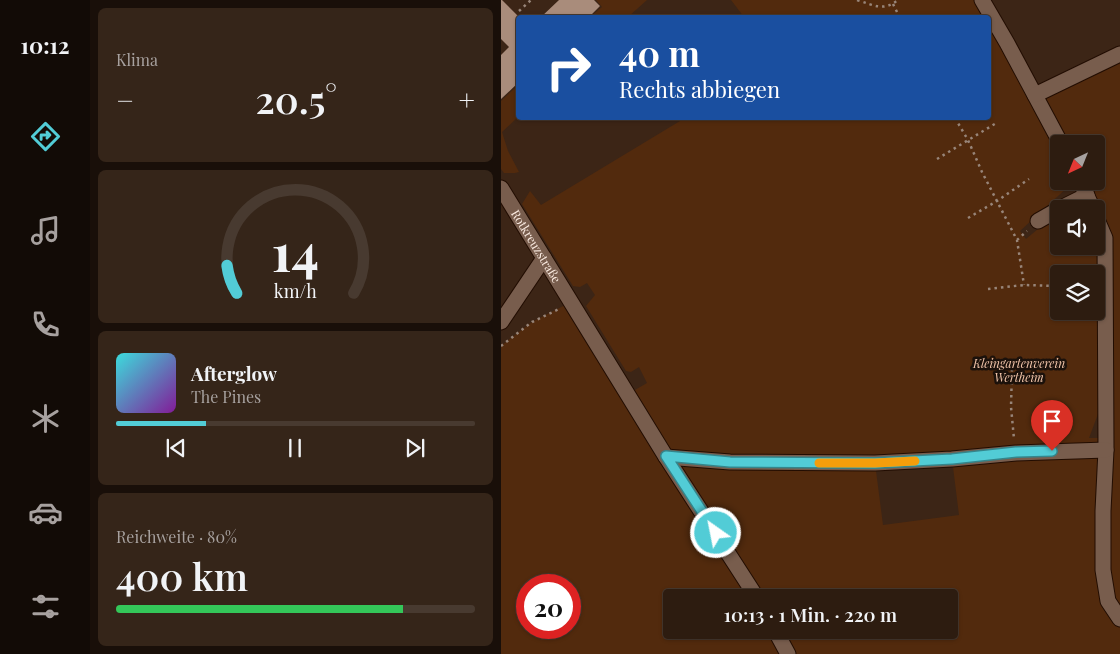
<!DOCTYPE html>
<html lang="de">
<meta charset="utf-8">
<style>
:root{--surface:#2d1c10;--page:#352519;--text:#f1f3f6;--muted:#a7a19f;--line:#483a30;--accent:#52ccd6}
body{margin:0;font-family:"Playfair Display",serif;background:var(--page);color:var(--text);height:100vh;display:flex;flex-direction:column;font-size:19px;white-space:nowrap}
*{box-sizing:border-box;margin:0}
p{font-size:16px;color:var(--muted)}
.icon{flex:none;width:28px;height:28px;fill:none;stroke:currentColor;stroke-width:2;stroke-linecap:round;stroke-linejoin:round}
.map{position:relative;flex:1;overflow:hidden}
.panel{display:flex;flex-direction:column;gap:8px;padding:8px;background:#190f09;width:411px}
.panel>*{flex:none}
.guide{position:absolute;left:15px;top:15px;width:475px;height:105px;border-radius:5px;box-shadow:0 1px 4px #0004,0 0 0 1px var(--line);background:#1a4fa0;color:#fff;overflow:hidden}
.needle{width:32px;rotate:223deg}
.tools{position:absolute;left:549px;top:135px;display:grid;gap:10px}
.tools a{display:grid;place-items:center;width:55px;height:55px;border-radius:5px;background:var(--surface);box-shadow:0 1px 4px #0004,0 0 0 1px var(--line);font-size:25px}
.speed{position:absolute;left:15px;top:574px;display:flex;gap:10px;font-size:25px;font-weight:700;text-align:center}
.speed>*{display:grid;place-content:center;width:65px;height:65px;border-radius:50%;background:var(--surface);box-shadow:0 1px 4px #0004,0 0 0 1px var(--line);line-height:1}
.speed .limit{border:8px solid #d22;background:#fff;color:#111}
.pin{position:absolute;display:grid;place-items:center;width:42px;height:42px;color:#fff;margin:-51px -21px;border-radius:50% 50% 50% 0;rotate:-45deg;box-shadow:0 0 5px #0007}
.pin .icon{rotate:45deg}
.me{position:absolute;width:55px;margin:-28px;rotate:327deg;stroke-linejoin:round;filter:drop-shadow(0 0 4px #0008)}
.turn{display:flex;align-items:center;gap:18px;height:105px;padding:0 20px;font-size:22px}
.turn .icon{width:65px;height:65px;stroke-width:2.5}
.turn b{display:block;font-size:35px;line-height:42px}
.big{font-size:38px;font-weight:600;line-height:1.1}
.panel .card{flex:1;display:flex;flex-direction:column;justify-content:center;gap:8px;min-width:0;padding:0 18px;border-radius:8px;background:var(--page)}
.panel .dial{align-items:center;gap:0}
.dial svg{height:130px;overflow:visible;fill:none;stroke:var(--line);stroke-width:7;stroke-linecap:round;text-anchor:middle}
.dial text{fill:var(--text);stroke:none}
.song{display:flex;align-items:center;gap:15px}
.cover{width:60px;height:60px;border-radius:8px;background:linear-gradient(135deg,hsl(180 70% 55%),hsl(290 70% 35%))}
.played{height:5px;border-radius:2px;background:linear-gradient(90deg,var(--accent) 25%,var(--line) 25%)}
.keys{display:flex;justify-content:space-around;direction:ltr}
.heat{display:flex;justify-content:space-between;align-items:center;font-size:28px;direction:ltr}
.charge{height:8px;border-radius:4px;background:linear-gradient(90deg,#34c759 80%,var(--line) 0)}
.trip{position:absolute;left:162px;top:589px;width:295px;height:50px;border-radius:5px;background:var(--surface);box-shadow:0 1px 4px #0004,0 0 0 1px var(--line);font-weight:600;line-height:50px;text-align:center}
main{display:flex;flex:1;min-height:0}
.menu{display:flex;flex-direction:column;width:90px;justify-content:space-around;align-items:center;background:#120b06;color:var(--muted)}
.menu .icon{width:35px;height:35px}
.menu .selected{color:var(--accent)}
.menu b{font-size:22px;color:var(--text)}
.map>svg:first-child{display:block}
.green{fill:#522a0d;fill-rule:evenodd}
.building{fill:#a98c7b}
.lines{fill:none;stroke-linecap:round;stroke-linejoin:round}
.minor-casing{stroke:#220d02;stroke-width:17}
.path{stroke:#988579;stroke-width:2.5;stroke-dasharray:2.5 4;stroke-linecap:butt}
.minor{stroke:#785d4d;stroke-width:15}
.route-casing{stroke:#35858b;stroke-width:12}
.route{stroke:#52ccd6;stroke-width:9}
.slow{stroke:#f59e0b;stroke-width:9}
.labels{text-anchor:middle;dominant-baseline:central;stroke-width:5;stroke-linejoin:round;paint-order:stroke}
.street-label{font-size:12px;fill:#fbece2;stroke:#1b110b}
.park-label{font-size:12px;font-style:italic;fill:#f0c3a8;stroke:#1b110b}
</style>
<main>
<nav class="menu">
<b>10:12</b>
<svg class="icon selected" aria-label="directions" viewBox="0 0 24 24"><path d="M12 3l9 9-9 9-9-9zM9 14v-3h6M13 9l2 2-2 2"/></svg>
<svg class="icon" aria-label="music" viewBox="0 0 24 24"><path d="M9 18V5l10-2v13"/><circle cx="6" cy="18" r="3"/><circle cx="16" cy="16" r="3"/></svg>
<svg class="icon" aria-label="phone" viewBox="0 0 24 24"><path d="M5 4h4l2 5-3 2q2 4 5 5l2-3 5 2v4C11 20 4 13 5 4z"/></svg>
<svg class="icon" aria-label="climate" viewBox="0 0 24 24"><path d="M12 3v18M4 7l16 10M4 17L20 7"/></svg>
<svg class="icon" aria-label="car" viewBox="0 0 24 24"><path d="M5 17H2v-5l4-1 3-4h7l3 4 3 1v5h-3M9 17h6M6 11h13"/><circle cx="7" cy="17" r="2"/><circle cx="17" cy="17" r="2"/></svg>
<svg class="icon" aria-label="filters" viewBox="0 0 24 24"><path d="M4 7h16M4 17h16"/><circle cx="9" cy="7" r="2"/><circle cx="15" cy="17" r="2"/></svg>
</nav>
<section class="panel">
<div class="card"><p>Klima</p>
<div class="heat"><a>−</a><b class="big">20.5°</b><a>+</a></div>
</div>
<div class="card dial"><svg viewBox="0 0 100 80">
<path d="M14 69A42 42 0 1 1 86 69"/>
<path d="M14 69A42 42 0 0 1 8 52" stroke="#52ccd6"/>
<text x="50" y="56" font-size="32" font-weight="700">14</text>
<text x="50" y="72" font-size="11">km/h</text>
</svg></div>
<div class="card">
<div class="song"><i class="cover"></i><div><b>Afterglow</b><p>The Pines</p></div></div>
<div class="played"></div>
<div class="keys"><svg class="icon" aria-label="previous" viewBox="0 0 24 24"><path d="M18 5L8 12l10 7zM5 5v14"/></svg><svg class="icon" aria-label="pause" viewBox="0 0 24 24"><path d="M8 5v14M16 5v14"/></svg><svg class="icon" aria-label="next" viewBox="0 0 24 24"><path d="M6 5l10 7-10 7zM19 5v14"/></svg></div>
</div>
<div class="card"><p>Reichweite · 80%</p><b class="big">400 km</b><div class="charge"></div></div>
</section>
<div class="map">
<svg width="619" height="654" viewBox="0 0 619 654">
<rect width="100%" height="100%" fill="#3c2516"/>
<!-- green -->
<path class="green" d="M95 0H146L127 17H89L101 7Z
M230 0H474L484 17H243Z
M488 24 557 153 558 181H569V185L519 231 525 239 549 219 557 216 558 246H595V234L600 246 597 414 588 438H605L604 238 579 181H595V144H560L537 99 619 54V654H0V346L31 322 70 302 127 394 146 383 138 367 130 372 125 371 85 306 94 295 86 283 79 287 72 286 21 204 29 191 40 205 184 118H488ZM558 274H595V311H558ZM451 459 458 515 382 525 374 463ZM26 585H69V628H26ZM171 598H449V630H171Z
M17 85V117L1 132 7 151 18 172 14 173H3L0 169V101Z"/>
<!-- building -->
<path class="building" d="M0 0H1L18 17V82L0 99V55L8 47 0 39Z
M58 0H93L99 6 87 18H39Z"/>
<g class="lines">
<!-- minor casing -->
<g class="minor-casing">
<g id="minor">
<path d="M481 0 506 43 560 144"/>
<path d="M534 95 619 54"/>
<path d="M579 181 592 209"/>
<path id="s1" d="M0 188 165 457 256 598"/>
<path d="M558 209 586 195"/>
<path d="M595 217 604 238 605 450 602 511V570L607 601 619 619"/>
<path d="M537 221 558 209"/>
<path d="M0 322 43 258"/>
<path d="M165 457 229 462 374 463 451 459 515 453 605 450"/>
<path d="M274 630 287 654"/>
</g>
</g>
<!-- path -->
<path class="path" d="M356 0C373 5 382 12 397 0
M392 4 399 18
M18 11 30 0
M454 118 467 140 481 172 516 240 523 285
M436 159 497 122
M467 218 496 201 528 179
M516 240 526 231
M487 289 523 285 558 286
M0 346 31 322 58 309
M511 369 510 407 513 439"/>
<!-- minor -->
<use href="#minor" class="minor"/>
</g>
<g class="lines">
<!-- route casing -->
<g class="route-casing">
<path id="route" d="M215 533 165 456 229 462 374 463 451 459 515 452 551 451"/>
</g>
<!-- route -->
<use href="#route" class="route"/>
<!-- slow -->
<path class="slow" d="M318 463H374L414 461"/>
</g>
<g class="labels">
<!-- street labels -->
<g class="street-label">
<text stroke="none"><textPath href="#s1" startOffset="68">Rotkreuzstraße</textPath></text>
</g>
<!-- park labels -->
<g class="park-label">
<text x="518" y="363">Kleingartenverein<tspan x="518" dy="14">Wertheim</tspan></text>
</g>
</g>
</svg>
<div class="tools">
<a><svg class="needle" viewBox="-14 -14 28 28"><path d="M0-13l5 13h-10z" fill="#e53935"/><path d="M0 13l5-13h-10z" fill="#a7a19f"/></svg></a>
<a><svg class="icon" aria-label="sound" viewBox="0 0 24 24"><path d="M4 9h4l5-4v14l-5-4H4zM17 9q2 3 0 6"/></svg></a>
<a><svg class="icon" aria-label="layers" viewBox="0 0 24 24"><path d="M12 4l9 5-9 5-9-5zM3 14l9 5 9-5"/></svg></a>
</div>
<div class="speed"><div class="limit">20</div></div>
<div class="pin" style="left:551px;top:451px;background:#d93025"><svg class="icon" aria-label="arrive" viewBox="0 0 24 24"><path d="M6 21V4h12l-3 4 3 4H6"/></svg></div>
<svg class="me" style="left:215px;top:533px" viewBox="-20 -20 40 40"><circle r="17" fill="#52ccd6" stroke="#fff" stroke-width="3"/><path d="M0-11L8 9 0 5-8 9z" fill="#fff"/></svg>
<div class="trip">10:13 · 1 Min. · 220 m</div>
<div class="guide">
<div class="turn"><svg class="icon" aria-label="right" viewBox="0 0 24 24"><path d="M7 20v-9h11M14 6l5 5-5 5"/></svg><div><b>40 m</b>Rechts abbiegen</div></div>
</div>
</div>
</main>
